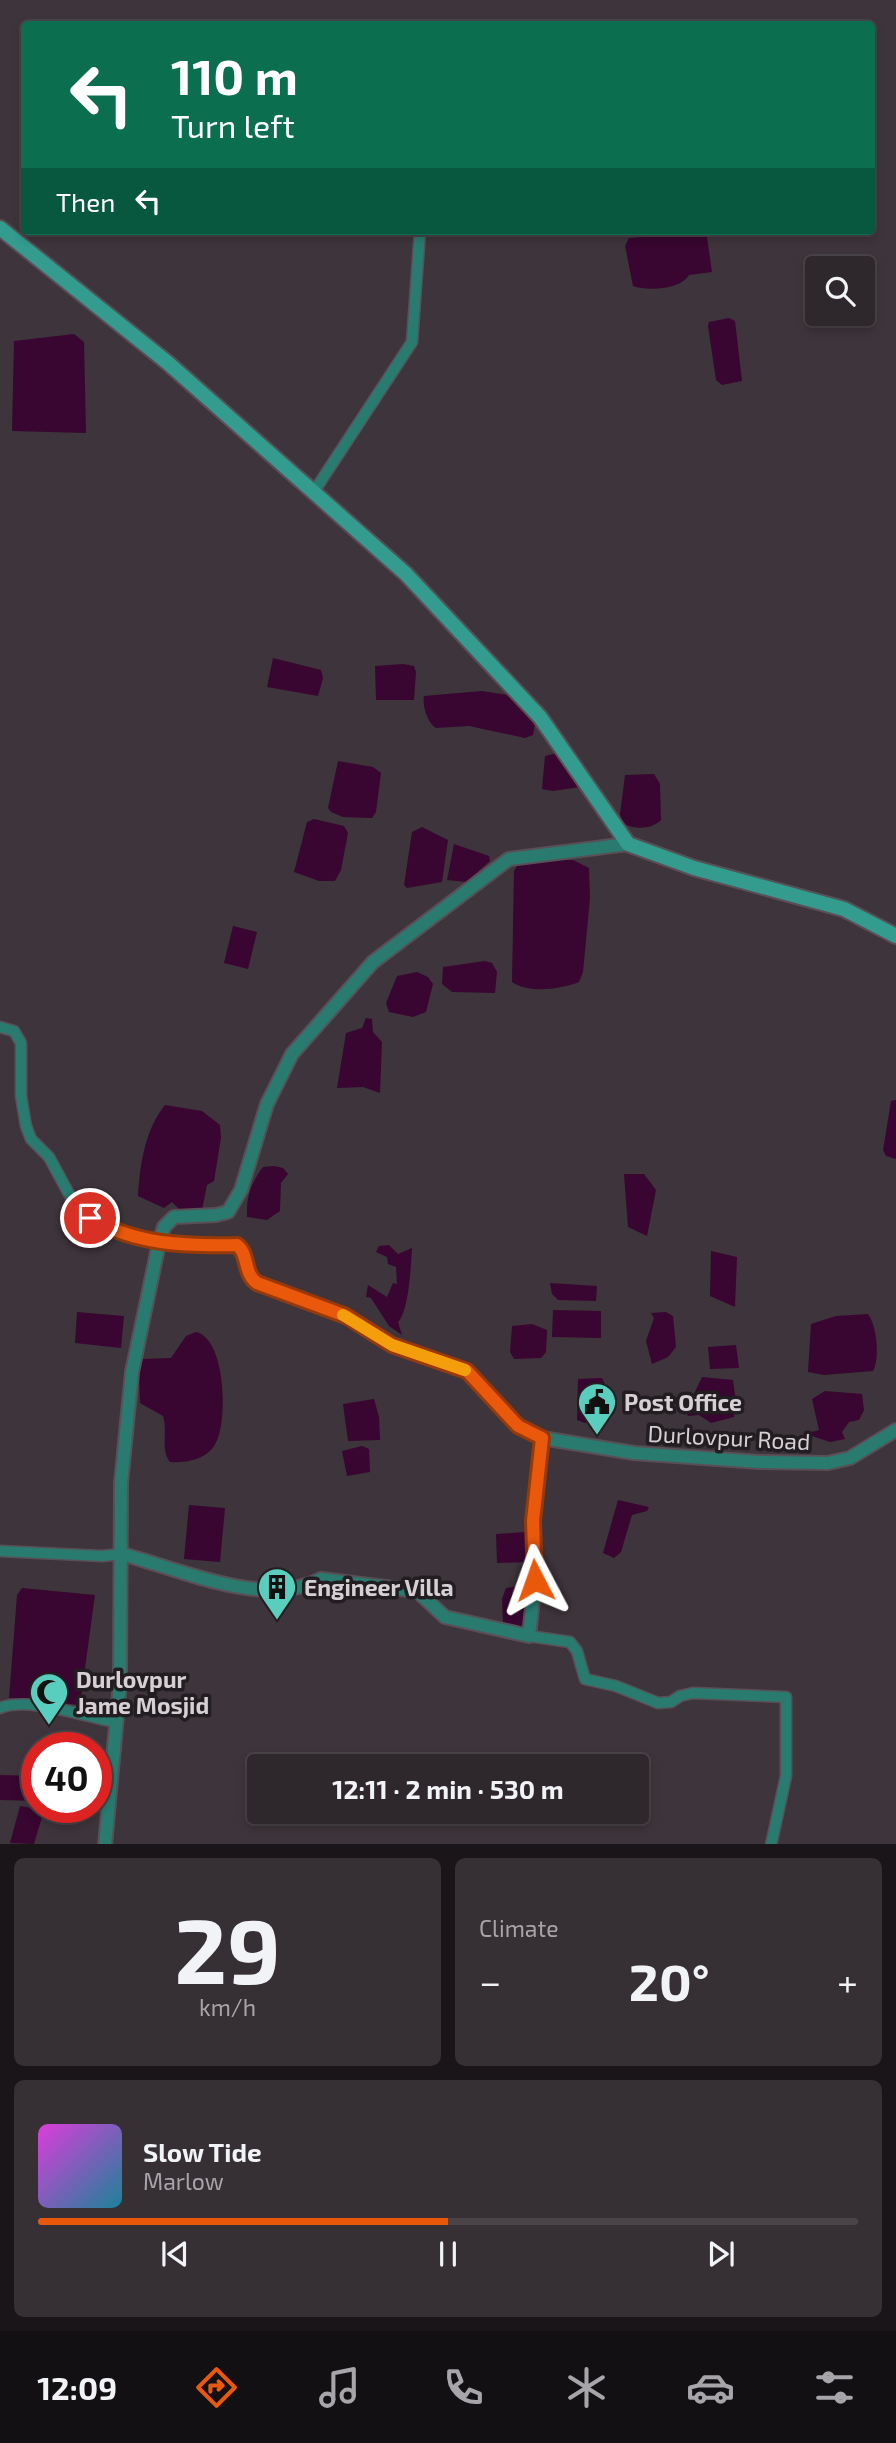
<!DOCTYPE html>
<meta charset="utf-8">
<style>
:root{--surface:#2e272c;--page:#362f34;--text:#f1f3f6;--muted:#a7a5a9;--line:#494448;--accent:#ea580c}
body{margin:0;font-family:"Exo 2",sans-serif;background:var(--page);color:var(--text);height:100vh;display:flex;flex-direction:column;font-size:26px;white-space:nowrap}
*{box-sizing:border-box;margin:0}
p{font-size:23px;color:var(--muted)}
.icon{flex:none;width:38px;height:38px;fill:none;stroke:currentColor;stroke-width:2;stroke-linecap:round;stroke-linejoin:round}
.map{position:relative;height:1844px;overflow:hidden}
.sheet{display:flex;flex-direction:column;gap:14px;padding:14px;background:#191518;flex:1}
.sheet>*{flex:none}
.banner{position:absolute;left:21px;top:21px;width:854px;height:214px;border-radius:7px;box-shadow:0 4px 10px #0003,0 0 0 2px var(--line);background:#0b6e4f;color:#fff;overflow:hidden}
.tools{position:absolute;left:805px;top:256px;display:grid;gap:14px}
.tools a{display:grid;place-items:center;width:70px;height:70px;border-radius:7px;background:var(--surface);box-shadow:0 4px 10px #0003,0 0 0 2px var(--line);font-size:35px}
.speed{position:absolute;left:21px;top:1732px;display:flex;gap:14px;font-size:35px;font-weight:700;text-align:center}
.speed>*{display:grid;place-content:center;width:91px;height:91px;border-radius:50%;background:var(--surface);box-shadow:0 4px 10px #0003,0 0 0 2px var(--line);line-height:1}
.speed .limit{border:10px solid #d22;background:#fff;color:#111}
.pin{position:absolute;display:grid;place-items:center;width:60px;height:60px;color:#fff;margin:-30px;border:4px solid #fff;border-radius:50%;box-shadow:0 2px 7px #0007}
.me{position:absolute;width:77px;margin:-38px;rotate:356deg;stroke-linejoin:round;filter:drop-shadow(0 0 5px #0008)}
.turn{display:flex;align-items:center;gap:24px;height:147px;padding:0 35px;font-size:32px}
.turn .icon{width:91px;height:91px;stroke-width:2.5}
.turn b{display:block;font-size:49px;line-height:60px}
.then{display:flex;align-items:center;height:66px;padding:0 35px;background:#0003;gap:14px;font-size:26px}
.big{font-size:52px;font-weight:700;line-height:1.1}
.sheet .widget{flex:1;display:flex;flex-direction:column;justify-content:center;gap:10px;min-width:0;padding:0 24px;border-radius:10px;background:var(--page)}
.sheet .dial{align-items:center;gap:0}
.dial b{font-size:91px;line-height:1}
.song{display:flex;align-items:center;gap:21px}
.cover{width:84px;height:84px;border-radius:10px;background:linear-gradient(135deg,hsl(300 70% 55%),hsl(190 70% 35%))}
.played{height:7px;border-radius:4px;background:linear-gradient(90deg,var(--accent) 50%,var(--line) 50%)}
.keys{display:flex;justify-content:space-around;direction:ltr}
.heat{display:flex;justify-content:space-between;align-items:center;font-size:38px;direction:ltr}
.sheet .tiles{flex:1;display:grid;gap:14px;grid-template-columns:1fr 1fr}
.widget:last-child{grid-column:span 2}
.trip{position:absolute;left:247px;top:1754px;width:402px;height:70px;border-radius:7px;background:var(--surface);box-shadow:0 4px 10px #0003,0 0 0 2px var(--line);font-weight:700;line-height:70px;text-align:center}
.tabs{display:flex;height:112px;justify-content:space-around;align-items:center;background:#121012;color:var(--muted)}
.tabs .icon{width:49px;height:49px}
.tabs .current{color:var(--accent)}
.tabs b{font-size:32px;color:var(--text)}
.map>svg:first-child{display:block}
.water{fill:#380630}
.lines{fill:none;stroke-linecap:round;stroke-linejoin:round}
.minor-casing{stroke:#595057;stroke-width:13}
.tertiary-casing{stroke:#595057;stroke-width:16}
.secondary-casing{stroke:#595057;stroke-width:18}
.minor{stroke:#297b70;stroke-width:10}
.tertiary{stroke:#297b70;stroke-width:12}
.secondary{stroke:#339c8e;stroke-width:14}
.route-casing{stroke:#983908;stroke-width:18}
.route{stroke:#ea580c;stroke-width:12}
.slow{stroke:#f59e0b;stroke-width:12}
.labels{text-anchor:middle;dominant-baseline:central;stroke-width:7;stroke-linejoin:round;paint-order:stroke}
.poi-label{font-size:23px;font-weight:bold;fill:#d6d0d5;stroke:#221d20;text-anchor:start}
.street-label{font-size:23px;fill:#d6d0d5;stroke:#221d20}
</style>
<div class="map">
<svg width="896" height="1845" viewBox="0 0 896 1845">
<rect width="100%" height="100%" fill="#3e343b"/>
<!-- water -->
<path class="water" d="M689 233 707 237 712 272 689 275C680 290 648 291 633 286L625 246 629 238Z
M729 318 735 321 742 381 722 385 716 380 708 326 709 322Z
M74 334 84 342 86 433 12 431 14 341Z
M273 658 321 670 323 678 318 696 267 687Z
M403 664 414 666 416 672 414 700H376L375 666Z
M482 691 508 695 535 724 533 735 525 738 469 726 436 728C428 724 422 706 424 696Z
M557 753 582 785 580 787 553 791 542 789 545 756Z
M338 761 373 767 381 773 376 812 372 818 343 817 331 812 328 808Z
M654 774 660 784 661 820C651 830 635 829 623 824L620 814 625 775Z
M314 819 344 826 348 833 341 870 335 881H319L294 872 307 822Z
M422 827 448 840 442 882 407 888 404 885 412 832Z
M454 844 489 856 490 861 466 882 447 880Z
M536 860H573L589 868 590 898 583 972 579 982C562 989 528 994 512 982L514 871 518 864Z
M233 926 257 932 248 969 224 963Z
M485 961 492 963 497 972 495 993 452 992 442 984 443 967Z
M417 972 428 977 433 984 426 1012 413 1017 389 1012 386 1003 397 976Z
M366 1018 372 1019 373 1032 382 1042 380 1093 363 1087 337 1088 346 1033 362 1028Z
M896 1100V1159L886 1156 883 1150 891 1101Z
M165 1105 202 1111 220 1125 221 1138 214 1181 207 1185 202 1210 179 1209 172 1202 164 1208 138 1196C140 1164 145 1130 165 1105Z
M274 1166 283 1168 288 1174 281 1183 280 1211 267 1220 247 1217C246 1197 251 1183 263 1167Z
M624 1174H644L656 1190 647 1236 628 1227Z
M389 1245 398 1254 412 1248C411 1265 409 1311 398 1322L402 1335 389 1326 371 1298 366 1297 368 1285 387 1297 393 1283 397 1284 396 1267 388 1264 387 1257 376 1252 379 1246Z
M711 1251 737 1257 735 1307 710 1296Z
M550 1283 597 1286 596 1301 558 1300 552 1294Z
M553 1310 601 1311V1338L552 1337Z
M77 1312 124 1316 121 1348 75 1343Z
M666 1312 673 1316 676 1347 668 1357 652 1364 646 1341 654 1318 651 1313Z
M868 1314C877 1326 880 1358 873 1371L824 1375 808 1372 811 1324 836 1316Z
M532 1324 547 1330 546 1352 541 1358 514 1359 510 1352 512 1326Z
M196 1332C226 1338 229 1425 214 1446 205 1460 185 1463 170 1462 160 1450 168 1431 163 1416L140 1403 139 1370 143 1359 171 1358 186 1336Z
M736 1345 739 1368 710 1369 708 1347Z
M702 1377 733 1380 736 1402 734 1417 711 1423 699 1415 688 1416 687 1411H704V1402L693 1396Z
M602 1378 606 1386 600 1419 585 1423 577 1420 578 1379Z
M825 1391 862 1394 864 1410 859 1420 849 1422 842 1432 845 1439 830 1442 812 1436 811 1432 819 1430 812 1399Z
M374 1399 379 1417 380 1440 348 1441 343 1404Z
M362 1446 369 1449 370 1472 347 1476 342 1451Z
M618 1500 649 1507 647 1511 632 1515 621 1552 614 1558 603 1553Z
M189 1505 225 1508 220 1562 184 1559Z
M526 1532 529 1562 497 1563 496 1534Z
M512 1587H529L525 1628 503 1625 502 1599 506 1588Z
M22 1588 95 1595 80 1705 9 1698 17 1595Z
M0 1775 37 1776V1801L0 1800Z
M20 1806 44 1810 34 1844 10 1843Z"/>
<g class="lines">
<!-- minor casing -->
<g class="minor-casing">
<path id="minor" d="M315 490 412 342 420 231
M0 1027 14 1031 21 1043V1096L26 1126 31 1139 49 1157 75 1205 110 1230 140 1240 174 1244 237 1245 243 1251 252 1280 346 1316 392 1345 467 1371 518 1426 542 1438
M0 1551 102 1556 122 1554
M529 1636 570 1642 577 1651 585 1679 616 1686 658 1703 671 1702 680 1696 693 1693 786 1697V1776L771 1845
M0 1708C28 1696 86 1717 116 1722"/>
</g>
<!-- tertiary casing -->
<g class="tertiary-casing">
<path id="tertiary" d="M122 1554C179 1569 265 1609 321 1579L417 1591 445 1617 529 1636 535 1580 533 1521 542 1438 634 1453 760 1462 828 1463 850 1458 896 1430
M105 1845 120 1683 121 1483 132 1372 159 1243 164 1227 174 1217 216 1215 228 1212 241 1190 267 1104 292 1054 373 962 509 859 628 844"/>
</g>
<!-- secondary casing -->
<g class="secondary-casing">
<path id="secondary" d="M0 228 168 363 406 574 540 717 628 844 694 868 844 909 896 936"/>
</g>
<!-- minor -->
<use href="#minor" class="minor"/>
<!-- tertiary -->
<use href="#tertiary" class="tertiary"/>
<!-- secondary -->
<use href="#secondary" class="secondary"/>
</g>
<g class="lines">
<!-- route casing -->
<g class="route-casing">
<path id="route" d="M90 1218C137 1245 184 1246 237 1245 249 1254 243 1273 257 1283L346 1316 392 1345 467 1371 518 1426 542 1438 533 1521 535 1580"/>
</g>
<!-- route -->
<use href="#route" class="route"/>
<!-- slow -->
<path class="slow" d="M343 1315 392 1345 465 1370"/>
</g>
<!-- icons -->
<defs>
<g id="civic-pin" transform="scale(2.0125)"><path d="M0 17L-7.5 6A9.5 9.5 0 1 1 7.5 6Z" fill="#5acebe" stroke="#221d20"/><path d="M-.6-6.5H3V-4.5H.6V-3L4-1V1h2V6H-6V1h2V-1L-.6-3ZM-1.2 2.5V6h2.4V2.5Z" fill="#111"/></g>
<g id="building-pin" transform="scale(2.0125)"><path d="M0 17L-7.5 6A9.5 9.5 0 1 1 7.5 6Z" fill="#5acebe" stroke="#221d20"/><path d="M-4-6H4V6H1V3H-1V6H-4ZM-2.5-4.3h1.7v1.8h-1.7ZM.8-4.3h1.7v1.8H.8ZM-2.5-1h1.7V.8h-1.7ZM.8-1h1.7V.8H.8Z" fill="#111"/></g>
<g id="mosque-pin" transform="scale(2.0125)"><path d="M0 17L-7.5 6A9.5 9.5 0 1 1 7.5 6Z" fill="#5acebe" stroke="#221d20"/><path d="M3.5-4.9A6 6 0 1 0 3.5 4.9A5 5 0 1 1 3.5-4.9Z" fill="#111"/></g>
</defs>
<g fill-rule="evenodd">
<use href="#civic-pin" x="597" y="1402"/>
<use href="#building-pin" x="277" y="1587"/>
<use href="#mosque-pin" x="49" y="1692"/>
</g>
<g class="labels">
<!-- poi labels -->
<g class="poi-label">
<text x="624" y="1402">Post Office</text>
<text x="304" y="1587">Engineer Villa</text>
<text x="76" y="1679">Durlovpur<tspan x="76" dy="26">Jame Mosjid</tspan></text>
</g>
<!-- street labels -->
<g class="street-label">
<text transform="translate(729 1437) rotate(3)">Durlovpur Road</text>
</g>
</g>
</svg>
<div class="tools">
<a><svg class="icon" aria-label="search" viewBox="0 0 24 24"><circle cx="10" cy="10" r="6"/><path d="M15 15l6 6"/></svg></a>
</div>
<div class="speed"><div class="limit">40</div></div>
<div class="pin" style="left:90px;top:1218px;background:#d93025"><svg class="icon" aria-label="arrive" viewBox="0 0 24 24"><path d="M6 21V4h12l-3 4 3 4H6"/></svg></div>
<svg class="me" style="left:535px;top:1580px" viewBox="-20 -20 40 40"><path d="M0-17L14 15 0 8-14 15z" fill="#ea580c" stroke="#fff" stroke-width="4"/></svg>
<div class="trip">12:11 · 2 min · 530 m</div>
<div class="banner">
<div class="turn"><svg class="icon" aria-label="left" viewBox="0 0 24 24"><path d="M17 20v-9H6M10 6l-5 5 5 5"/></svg><div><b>110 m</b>Turn left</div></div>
<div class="then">Then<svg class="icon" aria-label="left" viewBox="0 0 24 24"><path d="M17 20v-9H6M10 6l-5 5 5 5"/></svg></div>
</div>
</div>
<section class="sheet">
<div class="tiles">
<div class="widget dial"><b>29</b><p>km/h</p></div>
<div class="widget"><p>Climate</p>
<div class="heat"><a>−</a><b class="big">20°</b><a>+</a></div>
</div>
<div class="widget">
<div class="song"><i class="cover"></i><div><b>Slow Tide</b><p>Marlow</p></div></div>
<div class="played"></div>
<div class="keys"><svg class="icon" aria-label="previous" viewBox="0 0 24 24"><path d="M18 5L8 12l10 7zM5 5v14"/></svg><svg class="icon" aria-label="pause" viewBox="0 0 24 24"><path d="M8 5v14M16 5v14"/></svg><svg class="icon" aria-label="next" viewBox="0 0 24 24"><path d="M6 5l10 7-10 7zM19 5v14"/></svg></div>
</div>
</div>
</section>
<nav class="tabs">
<b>12:09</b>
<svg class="icon current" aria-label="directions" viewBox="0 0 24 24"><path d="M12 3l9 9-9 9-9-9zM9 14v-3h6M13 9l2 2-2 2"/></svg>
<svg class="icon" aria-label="music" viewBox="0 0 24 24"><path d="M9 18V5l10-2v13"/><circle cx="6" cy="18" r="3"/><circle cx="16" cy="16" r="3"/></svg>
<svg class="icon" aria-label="phone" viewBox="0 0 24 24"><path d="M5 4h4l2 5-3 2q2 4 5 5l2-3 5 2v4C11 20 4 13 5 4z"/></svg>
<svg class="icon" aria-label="climate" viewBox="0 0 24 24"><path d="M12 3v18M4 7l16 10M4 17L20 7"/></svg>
<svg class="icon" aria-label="car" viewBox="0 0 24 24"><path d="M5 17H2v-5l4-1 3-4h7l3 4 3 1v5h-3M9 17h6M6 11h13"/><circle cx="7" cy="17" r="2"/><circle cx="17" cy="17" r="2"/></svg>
<svg class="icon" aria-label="filters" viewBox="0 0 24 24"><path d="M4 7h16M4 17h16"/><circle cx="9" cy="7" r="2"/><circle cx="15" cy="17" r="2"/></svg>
</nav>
